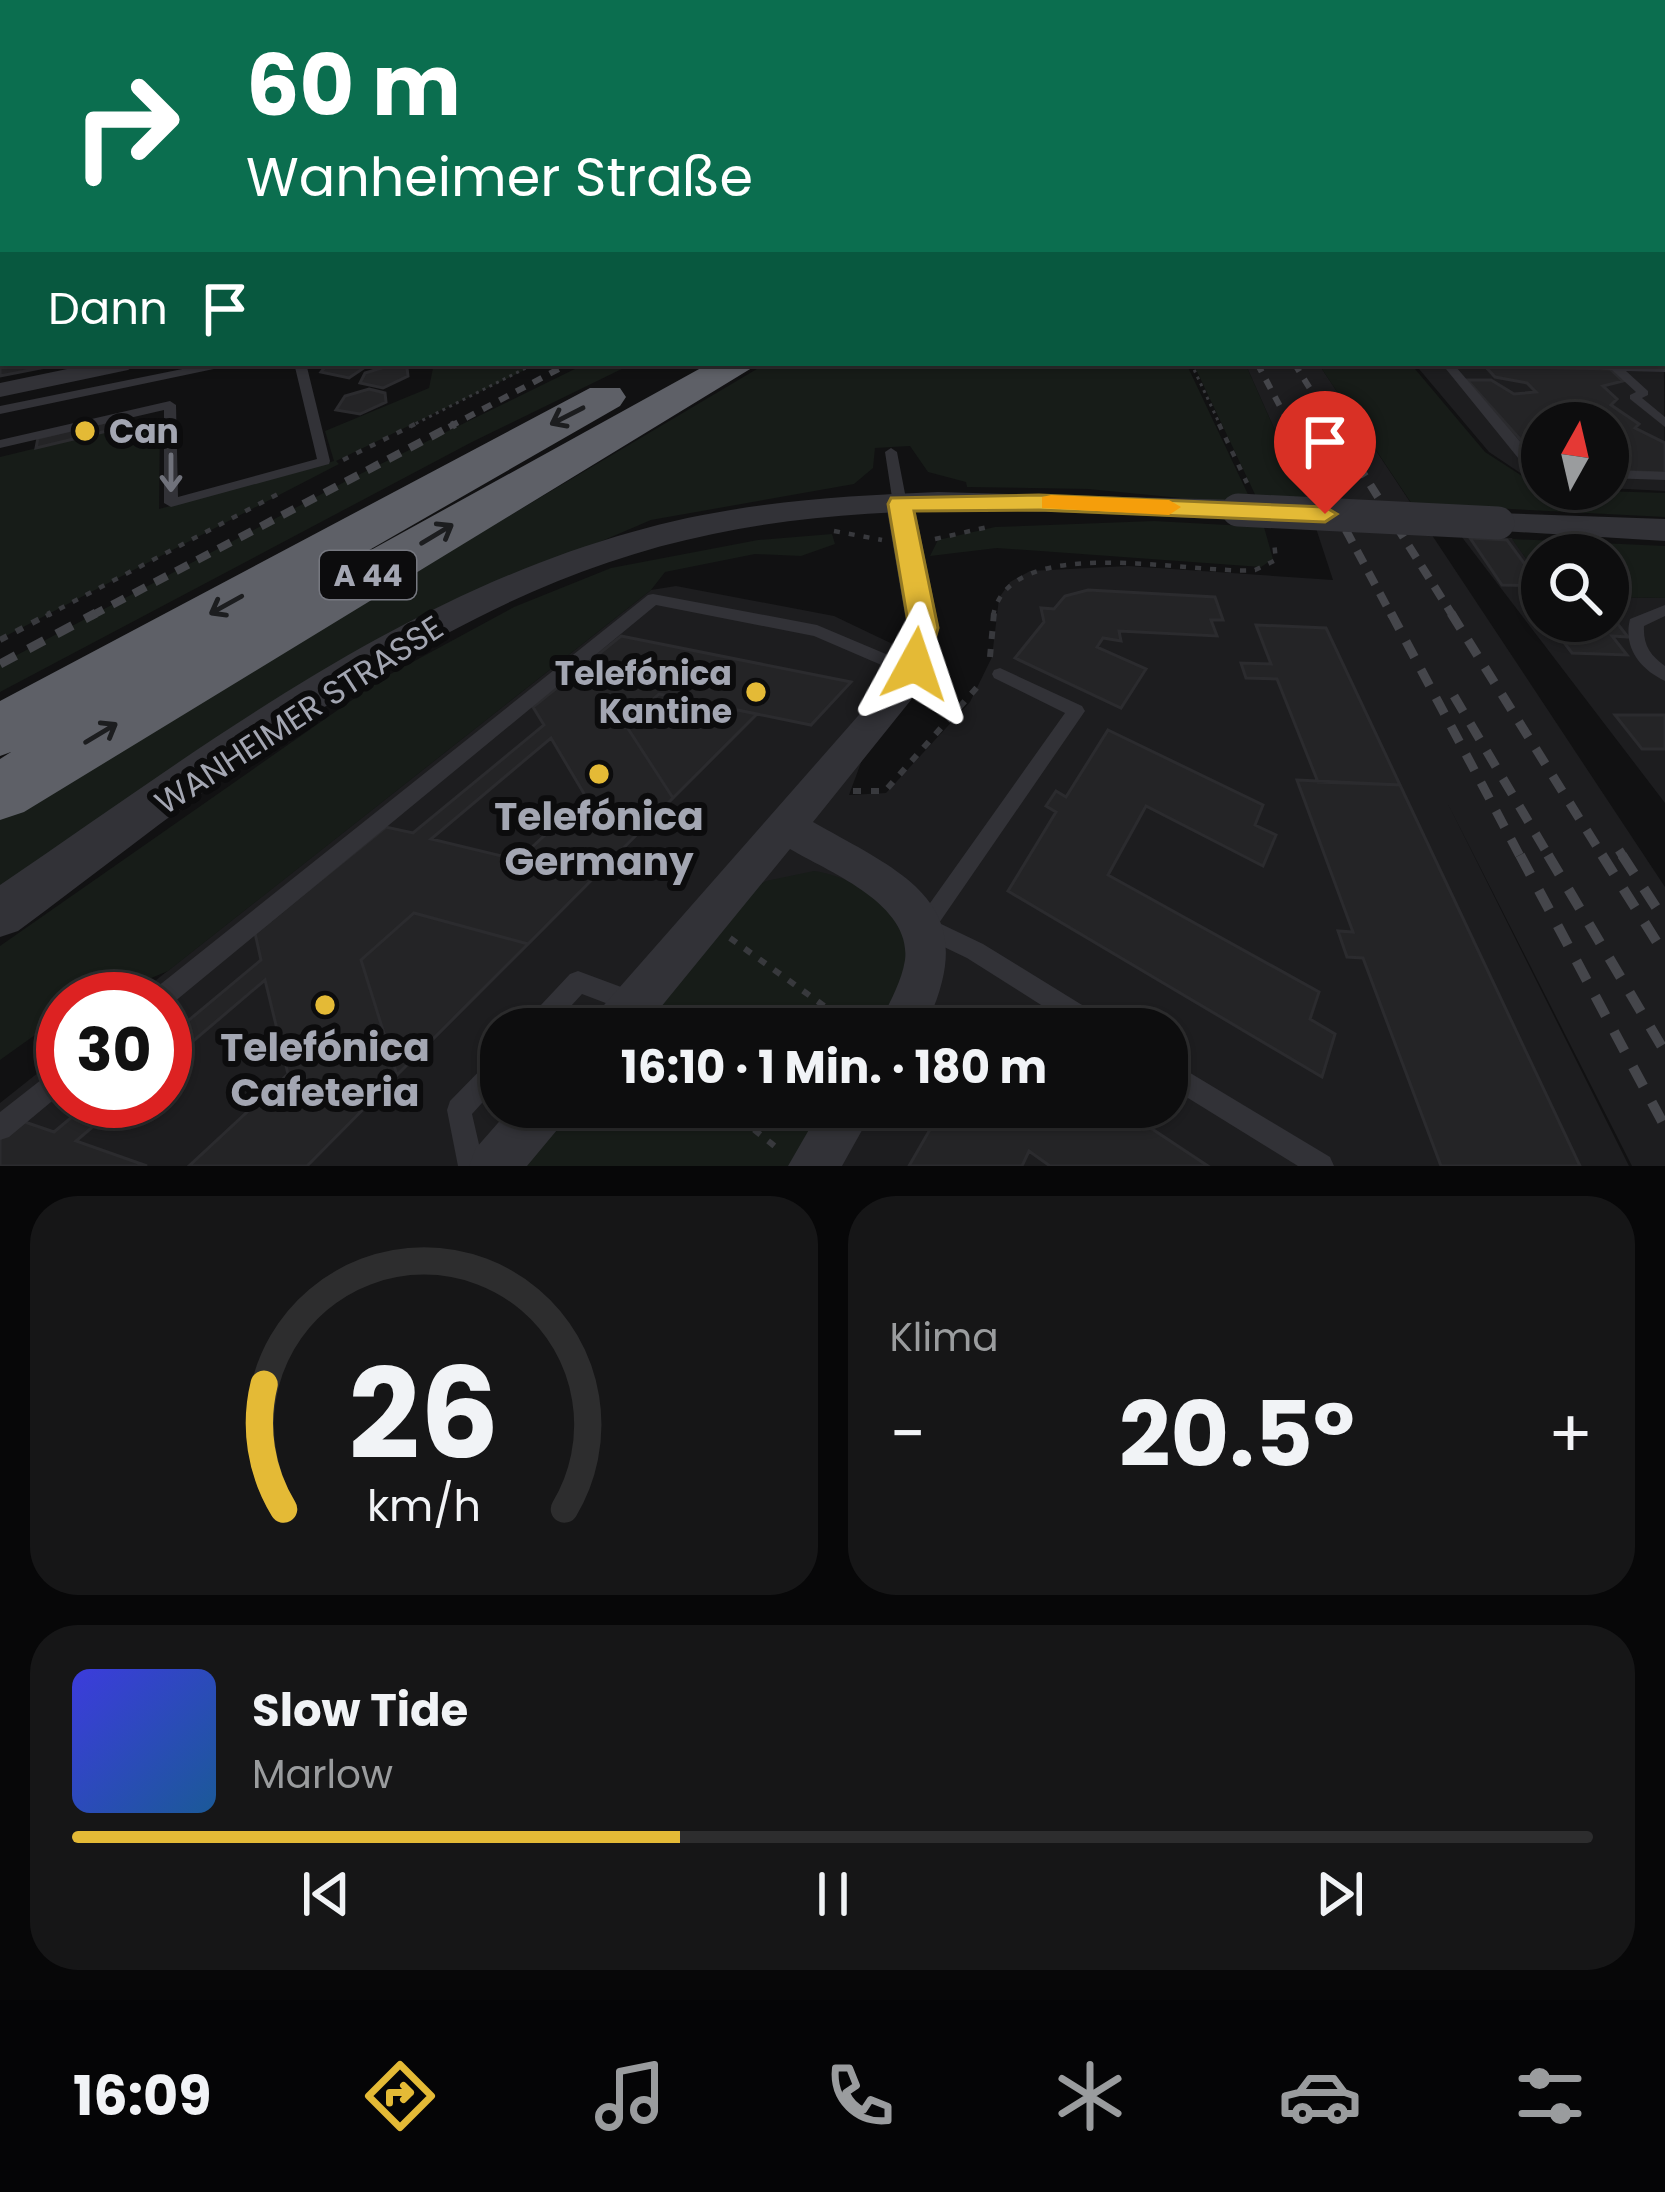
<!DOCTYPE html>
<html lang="de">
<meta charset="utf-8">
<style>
:root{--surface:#0d0d0e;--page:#161617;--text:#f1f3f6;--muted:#9a9c9e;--line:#2d2d2e;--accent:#e4ba36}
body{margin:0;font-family:Poppins,sans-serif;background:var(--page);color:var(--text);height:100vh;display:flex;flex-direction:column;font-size:45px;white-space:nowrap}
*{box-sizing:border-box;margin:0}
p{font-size:39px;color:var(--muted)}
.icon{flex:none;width:66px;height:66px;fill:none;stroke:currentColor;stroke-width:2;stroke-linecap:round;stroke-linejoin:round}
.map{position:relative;height:1166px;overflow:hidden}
.sheet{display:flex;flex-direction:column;gap:30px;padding:30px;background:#070708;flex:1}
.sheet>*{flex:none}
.hud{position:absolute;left:0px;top:0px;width:1665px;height:366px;box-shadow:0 3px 9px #0004,0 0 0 3px var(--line);background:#0b6e4f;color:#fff;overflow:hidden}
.needle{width:78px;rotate:8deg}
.buttons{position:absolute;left:1521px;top:402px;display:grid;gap:24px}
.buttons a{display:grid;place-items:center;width:108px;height:108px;border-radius:50%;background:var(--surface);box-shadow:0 3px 9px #0004,0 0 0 3px var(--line);font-size:60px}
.speed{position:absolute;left:36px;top:972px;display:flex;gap:24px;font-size:60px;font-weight:700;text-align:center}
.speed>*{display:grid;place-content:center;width:156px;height:156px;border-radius:50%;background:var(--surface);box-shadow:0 3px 9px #0004,0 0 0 3px var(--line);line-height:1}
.speed .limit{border:18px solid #d22;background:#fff;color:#111}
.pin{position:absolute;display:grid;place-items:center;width:102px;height:102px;color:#fff;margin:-123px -51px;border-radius:50% 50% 50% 0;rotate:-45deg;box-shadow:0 0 12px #0007}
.pin .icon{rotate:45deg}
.me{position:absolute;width:132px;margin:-66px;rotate:5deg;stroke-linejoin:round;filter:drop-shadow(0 0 9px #0008)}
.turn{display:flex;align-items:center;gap:42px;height:252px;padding:0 48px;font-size:54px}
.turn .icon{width:156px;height:156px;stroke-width:2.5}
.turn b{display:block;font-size:84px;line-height:102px}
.then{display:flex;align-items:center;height:114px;padding:0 48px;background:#0003;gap:24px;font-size:45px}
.big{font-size:90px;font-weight:700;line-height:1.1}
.sheet .card{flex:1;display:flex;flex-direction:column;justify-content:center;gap:18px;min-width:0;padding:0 42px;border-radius:48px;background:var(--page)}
.sheet .dial{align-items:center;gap:0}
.dial svg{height:312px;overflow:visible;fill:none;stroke:var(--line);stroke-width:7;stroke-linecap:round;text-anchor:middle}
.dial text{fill:var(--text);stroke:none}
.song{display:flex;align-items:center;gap:36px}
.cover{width:144px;height:144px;border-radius:18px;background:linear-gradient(135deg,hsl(240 70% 55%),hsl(210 70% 35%))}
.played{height:12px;border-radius:6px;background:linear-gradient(90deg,var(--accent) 40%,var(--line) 40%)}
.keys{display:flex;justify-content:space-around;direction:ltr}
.heat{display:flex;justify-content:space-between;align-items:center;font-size:66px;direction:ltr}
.sheet .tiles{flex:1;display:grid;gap:30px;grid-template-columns:1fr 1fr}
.card:last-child{grid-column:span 2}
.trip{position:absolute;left:480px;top:1008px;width:708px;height:120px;border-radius:48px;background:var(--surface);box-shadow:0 3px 9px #0004,0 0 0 3px var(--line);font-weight:700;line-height:120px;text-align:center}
.menu{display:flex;height:192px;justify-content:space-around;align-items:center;background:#050506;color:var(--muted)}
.menu .icon{width:84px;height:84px}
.menu .on{color:var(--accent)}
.menu b{font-size:54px;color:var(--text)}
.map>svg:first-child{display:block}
.built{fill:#1d1d1f;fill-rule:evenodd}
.green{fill:#171c18}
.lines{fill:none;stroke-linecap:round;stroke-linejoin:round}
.taxiway{fill:#2b2c2e;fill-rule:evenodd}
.building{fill:#242426;stroke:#2b2b2e;stroke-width:3;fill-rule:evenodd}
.path-far2{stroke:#38393d;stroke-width:3;stroke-dasharray:3 4.5;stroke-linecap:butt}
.path-far1{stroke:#38393d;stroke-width:4.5;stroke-dasharray:6 9;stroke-linecap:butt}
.path{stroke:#38393d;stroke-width:6;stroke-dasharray:8 10;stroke-linecap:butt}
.service{fill:#323237;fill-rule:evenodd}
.minor{fill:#323237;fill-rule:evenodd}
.tertiary{fill:#323237;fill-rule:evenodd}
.motorway{fill:#5e6067;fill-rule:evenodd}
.rail-far3{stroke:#45464b;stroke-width:6;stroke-dasharray:10 9;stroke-linecap:butt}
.rail-far2{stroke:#45464b;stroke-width:8;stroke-dasharray:14 10;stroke-linecap:butt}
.rail-far1{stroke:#45464b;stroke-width:9;stroke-dasharray:18 14;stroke-linecap:butt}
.rail{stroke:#45464b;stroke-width:10;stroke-dasharray:22 18;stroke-linecap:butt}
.tertiary-bridge{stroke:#323237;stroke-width:33}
.oneway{stroke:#1c1d1f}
.oneway2{stroke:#70727b}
.route{fill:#e4ba36;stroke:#947923;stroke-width:3}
.slow{fill:#f59e0b}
.poi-dot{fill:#e4ba36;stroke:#0c0c0d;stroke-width:4.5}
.labels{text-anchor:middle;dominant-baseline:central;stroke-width:12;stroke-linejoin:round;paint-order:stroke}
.shield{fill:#0c0c0d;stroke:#767880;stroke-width:3}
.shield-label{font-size:30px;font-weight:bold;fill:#a3a6b2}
.poi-label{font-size:33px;font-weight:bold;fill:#a3a6b2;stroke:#0c0c0d;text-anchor:start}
.street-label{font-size:33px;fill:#a3a6b2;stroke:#0c0c0d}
.near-poi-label{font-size:39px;font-weight:bold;fill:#a3a6b2;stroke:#0c0c0d}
</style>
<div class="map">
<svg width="1665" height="1166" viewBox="0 0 1665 1166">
<rect width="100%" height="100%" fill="#111112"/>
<!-- built -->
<path class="built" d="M1662 161 1665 491 1608 488V423H1542L1540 486 1489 452 1414 363H1662Z
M1245 363H1318L1665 887V1166H1632L1448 804 1629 1166H0V1103L63 1053V1101H165V999H132L651 590 676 586 834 616 903 649 849 795 886 793 970 702 992 657 999 598 1010 582 1030 571 1128 566 1333 580 1309 507ZM501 1029H1167V1107H501Z
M1461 536 1512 538 1542 582V621H1608V597L1665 598V803Z"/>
<!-- green -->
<path class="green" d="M434 363H539L336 461 339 464 0 639V457L160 418 159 509 334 461 325 431 429 388Z
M587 363H634L472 442 0 692V664L350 479Z
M767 363H1186L1253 505 1088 489 967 487 966 482 928 472 910 446 875 448 873 468 854 484 651 520 576 552 0 900V818Z
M1193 363H1245L1309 507 1260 505Z
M1318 363H1410L1485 452 1542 489 1665 493V517L1412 504Z
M1154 521 1264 527 1273 559 1261 567 997 548 930 556 938 540 995 527Z
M832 534 835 544 801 556 755 554 665 572 651 590 168 971 101 999H63V1015L0 1060V946L385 677 514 607 611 568 758 540Z
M1512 539 1665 546V598L1608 597V555H1542V581Z
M814 871C857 877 919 914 908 967 904 988 892 1009 885 1029H630L746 892 766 881Z
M564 1107H834L796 1166H514Z"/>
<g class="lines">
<!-- taxiway -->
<path class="taxiway" d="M3 220V246L0 247V221Z"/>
</g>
<!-- building -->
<path class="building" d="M0 293 3 363H66L0 376Z
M371 363 349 378 321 372 328 363Z
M391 365 407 368 408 376 383 388 360 383 365 373Z
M1485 366 1610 369 1623 381 1603 386 1617 399 1611 405 1639 424 1635 428 1665 443V473L1608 471V423H1542V450L1529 449 1467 380H1491L1514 394 1536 392 1527 383 1495 377Z
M369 389 385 393 386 402 360 414 336 410 345 396Z
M110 421 111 430 36 448 38 438Z
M1470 538 1507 540 1541 586 1502 585Z
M1088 590 1215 597 1223 620H1211L1217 636 1119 631 1121 641 1103 638 1097 647 1146 669 1121 708 1015 658 1044 622 1041 608 1054 609 1065 596Z
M1548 621 1617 623 1628 637 1612 636 1627 655 1572 653Z
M1256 625 1326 628 1400 785 1318 782 1277 679 1246 678 1241 663 1271 664Z
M621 636 851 682 811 725 659 694 625 724 673 798 528 944 414 913 361 960 397 1075 307 1166H189L288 1074 265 980 165 1065V1040L261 960 255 933 386 827 413 833 544 725 533 707ZM551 738 586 797 518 860 431 839Z
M659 694 757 714 673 798 625 724Z
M1615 715H1665V749H1642Z
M1108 730 1263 805 1255 825 1276 835 1263 866 1146 806 1108 875 1319 992 1310 1019 1335 1034 1322 1077 1008 891 1056 812 1046 806 1056 791 1066 797Z
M1297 780 1400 785 1580 1166H1441L1363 958 1347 957 1338 931 1353 932Z
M414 913 528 944 397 1075 361 960Z
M91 1101H123L76 1141 147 1166H0V1139L22 1121 54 1132Z
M943 1107H1119L1208 1166H1050L1029 1151 1022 1166H909Z"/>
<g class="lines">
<!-- path-far2 -->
<path class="path-far2" d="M1191 363 1221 427
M409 427 536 363"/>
<!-- path-far1 -->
<path class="path-far1" d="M1219 424 1247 483
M343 460 415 424
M834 531 882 540
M935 539 988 527
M46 616 280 493
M993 616C1009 530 1190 575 1255 570L1276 560 1274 542"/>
<!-- path -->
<path class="path" d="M0 640 51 613
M990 657 994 613
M853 791H885L980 684
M730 938 856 1029
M726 1107 782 1152"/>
<!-- service -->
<path class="service" d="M3 272V278L0 279V273Z
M1662 343H1665V349H1662Z
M212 363H234L228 366 0 414V406Z
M294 363H306L330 461 329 464 171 507 164 503V410L0 448V440L170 401 176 405 178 497 317 459Z
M1448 363H1460L1456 367 1542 467V475L1531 474 1446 369 1444 367Z
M1554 363 1665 366V372L1626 371 1648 391V395L1642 398 1665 417V427L1630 399V395L1636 392 1612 370 1560 366Z
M891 448 897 452 907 504 900 508 893 504 885 452Z
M1608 470 1665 472V480L1608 478Z
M653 594 817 625 919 668 921 672 919 676H907L814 636 656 605 168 1007 165 1008V999H149L152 991 648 595Z
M1665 605V616L1644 626C1643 645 1650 655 1665 666V681C1640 669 1623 648 1630 619Z
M1000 668 1082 706 1085 711 939 923 983 944 1108 1021 1111 1029H1079L967 958 917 934 913 927 1065 713 994 678 992 674 994 670Z
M578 971 640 994 643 1002 640 1010 632 1013 582 994 550 1029H523L526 1021 570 974Z
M501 1053V1082L472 1114 484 1166H458L447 1110 450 1101 493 1057Z
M1167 1059 1330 1157 1334 1166H1298L1167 1085Z
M63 1065V1092L9 1137 0 1140V1112L55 1069Z"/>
<!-- minor -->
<path class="minor" d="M1662 331H1665V344H1662Z
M96 363H139L128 370 0 397V383Z
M900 496 914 504 939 627 927 680 813 822C909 876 985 905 924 1029H877C887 1006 901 985 905 960 912 904 829 872 790 849L643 1029H590L597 1013 894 675 907 627 886 504Z
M512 1107H569L562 1124 527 1166H469L476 1148Z
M822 1107H875L842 1166H788Z"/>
<!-- tertiary -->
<path class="tertiary" d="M938 492 1238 500 1254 510 1238 520C1064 512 885 498 713 534 446 588 231 773 18 931L0 937V885C200 749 396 598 632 532 732 503 835 496 938 492Z
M1498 513 1665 519V541L1486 530 1481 523 1486 516Z"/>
<!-- motorway -->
<path class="motorway" d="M710 363H760L24 812 0 820V759L11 752 0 756V701L590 388H620L626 397 620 406 331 572Z"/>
<!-- rail-far3 -->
<path class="rail-far3" d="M1257 363 1291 427
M1294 363 1334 427
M449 427 570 363"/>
<!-- rail-far2 -->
<path class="rail-far2" d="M1289 424 1392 616
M1332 424 1453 616
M91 616 455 424"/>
<!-- rail-far1 -->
<path class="rail-far1" d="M1391 613 1521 858
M1451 613 1604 858
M0 664 96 613
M1454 696 1550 858
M1619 850 1624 858"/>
<!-- rail -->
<path class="rail" d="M1520 855 1665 1127
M1548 855 1665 1052
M1602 855 1665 955
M1622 855 1665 921"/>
<!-- tertiary-bridge -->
<path class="tertiary-bridge" d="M1238 510 1498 523"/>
</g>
<!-- one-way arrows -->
<defs><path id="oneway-shaft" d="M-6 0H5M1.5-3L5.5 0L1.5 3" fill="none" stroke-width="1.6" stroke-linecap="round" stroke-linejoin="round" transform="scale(3)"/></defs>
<g class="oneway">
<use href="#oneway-shaft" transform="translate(567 416) rotate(153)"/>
<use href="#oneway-shaft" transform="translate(437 534) rotate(-31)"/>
<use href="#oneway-shaft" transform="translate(226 605) rotate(151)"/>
<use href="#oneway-shaft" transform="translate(101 733) rotate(-31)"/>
</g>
<use class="oneway2" href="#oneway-shaft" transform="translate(171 473) rotate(90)"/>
<!-- sky -->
<linearGradient id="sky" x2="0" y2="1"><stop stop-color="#09090a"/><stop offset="0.5" stop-color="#323844"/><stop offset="1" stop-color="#323844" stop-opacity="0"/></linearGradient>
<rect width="1665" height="324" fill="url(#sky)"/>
<!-- route -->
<path class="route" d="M1039 495 1325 507 1337 514 1325 522 1039 510 914 511 938 628 926 672H905L900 664 909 628 888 504 891 498Z"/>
<!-- slow -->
<path class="slow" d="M1051 495 1169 500 1181 507 1169 515 1042 508V497Z"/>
<!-- markers -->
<g class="poi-dot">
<circle cx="85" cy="431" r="12"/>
<circle cx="756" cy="692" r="12"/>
<circle cx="599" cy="774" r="12"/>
<circle cx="325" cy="1005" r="12"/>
</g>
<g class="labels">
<!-- shield labels -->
<rect class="shield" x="320" y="551" width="96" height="48" rx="9"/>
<g class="shield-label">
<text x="368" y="575">A 44</text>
</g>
<!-- poi labels -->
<g class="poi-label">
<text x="109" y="431">Can</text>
<text x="732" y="673" text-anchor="end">Telefónica<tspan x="732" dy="38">Kantine</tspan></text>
</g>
<!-- street labels -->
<g class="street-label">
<text transform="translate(299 715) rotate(-33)">WANHEIMER STRASSE</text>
</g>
<!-- near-poi labels -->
<g class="near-poi-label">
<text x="599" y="816">Telefónica<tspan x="599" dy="45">Germany</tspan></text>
<text x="325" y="1047">Telefónica<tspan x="325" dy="45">Cafeteria</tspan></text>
</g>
</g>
</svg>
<div class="buttons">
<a><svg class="needle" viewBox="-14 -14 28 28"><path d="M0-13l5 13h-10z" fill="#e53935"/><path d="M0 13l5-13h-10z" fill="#9a9c9e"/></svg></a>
<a><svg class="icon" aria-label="search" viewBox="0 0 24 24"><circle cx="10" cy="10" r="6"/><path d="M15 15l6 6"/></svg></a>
</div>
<div class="speed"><div class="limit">30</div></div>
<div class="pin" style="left:1325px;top:514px;background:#d93025"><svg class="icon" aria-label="arrive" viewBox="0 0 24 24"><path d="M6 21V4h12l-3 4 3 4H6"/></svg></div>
<svg class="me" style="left:915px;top:664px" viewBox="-20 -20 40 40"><path d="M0-17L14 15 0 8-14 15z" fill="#e4ba36" stroke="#fff" stroke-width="4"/></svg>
<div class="trip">16:10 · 1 Min. · 180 m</div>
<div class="hud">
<div class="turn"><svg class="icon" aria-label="right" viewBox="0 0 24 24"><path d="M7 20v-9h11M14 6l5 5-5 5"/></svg><div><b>60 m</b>Wanheimer Straße</div></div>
<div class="then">Dann<svg class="icon" aria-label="arrive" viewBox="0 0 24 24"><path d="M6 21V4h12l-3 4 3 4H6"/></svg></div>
</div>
</div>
<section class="sheet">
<div class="tiles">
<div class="card dial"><svg viewBox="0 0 100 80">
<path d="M14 69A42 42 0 1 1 86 69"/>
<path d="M14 69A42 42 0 0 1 9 37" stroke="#e4ba36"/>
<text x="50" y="56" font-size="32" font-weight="700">26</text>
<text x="50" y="72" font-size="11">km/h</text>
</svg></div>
<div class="card"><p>Klima</p>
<div class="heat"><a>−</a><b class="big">20.5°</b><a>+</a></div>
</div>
<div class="card">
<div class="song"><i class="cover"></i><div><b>Slow Tide</b><p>Marlow</p></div></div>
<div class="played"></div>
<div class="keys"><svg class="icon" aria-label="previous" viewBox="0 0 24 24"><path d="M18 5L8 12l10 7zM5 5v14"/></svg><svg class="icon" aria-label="pause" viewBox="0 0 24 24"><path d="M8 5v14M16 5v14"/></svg><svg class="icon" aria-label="next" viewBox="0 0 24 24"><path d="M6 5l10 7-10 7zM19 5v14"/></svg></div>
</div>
</div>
</section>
<nav class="menu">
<b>16:09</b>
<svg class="icon on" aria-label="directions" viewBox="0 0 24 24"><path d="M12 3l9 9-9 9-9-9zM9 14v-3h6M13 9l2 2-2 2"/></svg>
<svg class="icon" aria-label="music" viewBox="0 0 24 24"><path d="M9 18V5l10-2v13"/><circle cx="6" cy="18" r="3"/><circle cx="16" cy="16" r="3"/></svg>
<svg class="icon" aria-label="phone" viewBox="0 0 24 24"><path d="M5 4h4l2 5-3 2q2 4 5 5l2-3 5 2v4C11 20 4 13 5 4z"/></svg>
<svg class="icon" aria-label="climate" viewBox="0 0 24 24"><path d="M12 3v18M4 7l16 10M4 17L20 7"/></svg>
<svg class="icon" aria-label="car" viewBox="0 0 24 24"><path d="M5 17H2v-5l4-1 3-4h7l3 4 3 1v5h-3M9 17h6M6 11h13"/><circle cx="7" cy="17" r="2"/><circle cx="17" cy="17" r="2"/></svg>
<svg class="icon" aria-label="filters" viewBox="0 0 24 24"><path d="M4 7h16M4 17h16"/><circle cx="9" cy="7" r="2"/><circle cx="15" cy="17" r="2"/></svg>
</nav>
